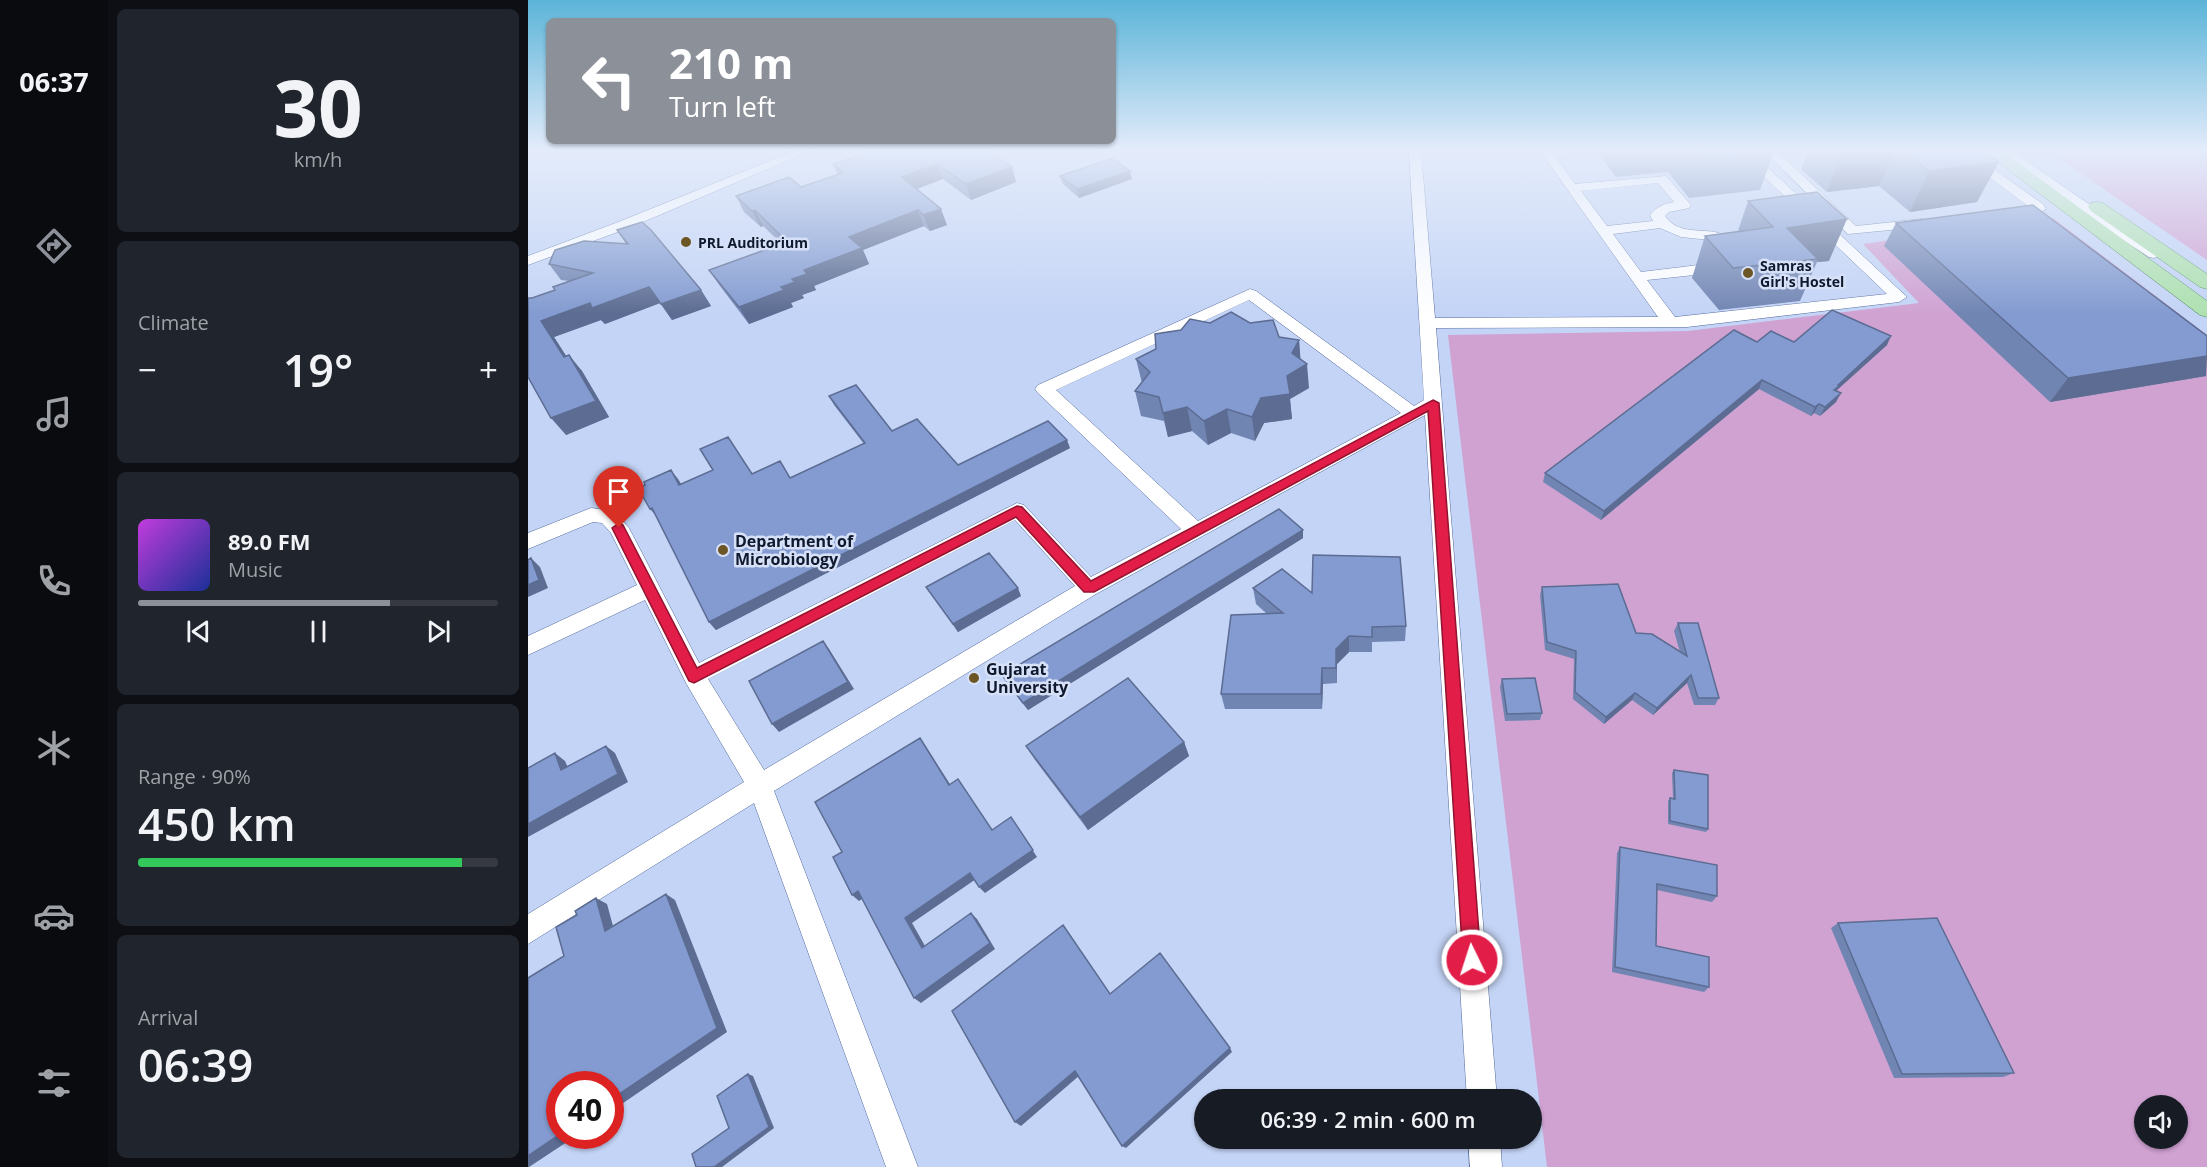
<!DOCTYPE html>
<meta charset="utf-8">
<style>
:root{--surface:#171b24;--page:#20242c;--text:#f1f3f6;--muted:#9ea1a6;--line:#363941;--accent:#8c9099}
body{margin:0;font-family:"Open Sans",sans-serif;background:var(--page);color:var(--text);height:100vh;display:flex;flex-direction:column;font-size:22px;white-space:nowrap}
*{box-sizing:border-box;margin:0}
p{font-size:20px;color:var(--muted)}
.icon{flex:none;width:33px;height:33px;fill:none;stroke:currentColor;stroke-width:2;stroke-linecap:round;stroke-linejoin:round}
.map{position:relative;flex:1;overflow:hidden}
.details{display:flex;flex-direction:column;gap:9px;padding:9px;background:#0d0f14;width:420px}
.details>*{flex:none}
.banner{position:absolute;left:18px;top:18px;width:570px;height:126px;border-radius:9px;box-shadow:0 2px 4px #0004;background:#8c9099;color:#fff;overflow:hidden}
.tools{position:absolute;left:1606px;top:1095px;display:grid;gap:12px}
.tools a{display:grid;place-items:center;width:54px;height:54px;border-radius:50%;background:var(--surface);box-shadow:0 2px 4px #0004;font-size:30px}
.speed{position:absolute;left:18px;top:1071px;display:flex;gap:12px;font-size:30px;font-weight:700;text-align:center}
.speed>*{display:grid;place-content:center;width:78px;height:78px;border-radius:50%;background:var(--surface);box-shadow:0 2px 4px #0004;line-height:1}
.speed .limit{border:9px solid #d22;background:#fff;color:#111}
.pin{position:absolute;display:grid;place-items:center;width:51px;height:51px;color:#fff;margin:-62px -26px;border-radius:50% 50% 50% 0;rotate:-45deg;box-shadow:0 0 6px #0007}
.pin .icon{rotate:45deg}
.me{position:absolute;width:66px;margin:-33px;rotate:356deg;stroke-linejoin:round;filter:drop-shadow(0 0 4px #0008)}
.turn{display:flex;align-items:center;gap:21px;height:126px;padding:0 24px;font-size:27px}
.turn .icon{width:78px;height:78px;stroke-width:2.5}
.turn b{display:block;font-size:42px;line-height:51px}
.big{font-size:45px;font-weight:600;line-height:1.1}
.details .widget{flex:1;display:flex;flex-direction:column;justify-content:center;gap:9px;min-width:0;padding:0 21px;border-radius:9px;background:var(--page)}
.details .dial{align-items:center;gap:0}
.dial b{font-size:78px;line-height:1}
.song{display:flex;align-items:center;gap:18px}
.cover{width:72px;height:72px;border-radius:9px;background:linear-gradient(135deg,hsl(290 70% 55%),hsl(230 70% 35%))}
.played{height:6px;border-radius:3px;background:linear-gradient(90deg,var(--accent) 70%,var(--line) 70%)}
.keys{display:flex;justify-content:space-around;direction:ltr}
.heat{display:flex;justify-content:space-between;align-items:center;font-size:33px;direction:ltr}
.charge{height:9px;border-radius:4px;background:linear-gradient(90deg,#34c759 90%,var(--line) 0)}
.trip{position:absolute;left:666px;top:1089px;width:348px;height:60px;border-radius:30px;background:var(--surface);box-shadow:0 2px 4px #0004;font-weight:600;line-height:60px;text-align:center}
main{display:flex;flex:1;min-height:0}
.menu{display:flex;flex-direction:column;width:108px;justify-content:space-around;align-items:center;background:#090b0e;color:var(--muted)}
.menu .icon{width:42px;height:42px}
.menu .current{color:var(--accent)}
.menu b{font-size:27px;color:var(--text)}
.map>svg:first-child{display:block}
.green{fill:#d0a2d2;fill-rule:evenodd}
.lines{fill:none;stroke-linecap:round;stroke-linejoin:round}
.minor-casing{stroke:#536a9b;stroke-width:1}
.major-casing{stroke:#548e60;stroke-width:1}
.minor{fill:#fff;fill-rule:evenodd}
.major{fill:#afe1b0;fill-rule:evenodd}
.wall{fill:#7185b3}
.shaded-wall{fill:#5c6c92}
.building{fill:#839bd0;stroke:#5c6c92;stroke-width:1.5}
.route{fill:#e11d48;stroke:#92132f;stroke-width:1.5}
.poi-dot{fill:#6c5625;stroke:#d6e1f8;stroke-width:2}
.labels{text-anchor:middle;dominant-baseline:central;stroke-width:5;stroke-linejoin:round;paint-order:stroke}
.far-poi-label{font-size:14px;font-weight:bold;fill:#0f182c;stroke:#d6e1f8;text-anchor:start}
.poi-label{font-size:16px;font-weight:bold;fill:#0f182c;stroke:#d6e1f8;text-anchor:start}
</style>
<main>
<nav class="menu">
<b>06:37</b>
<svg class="icon current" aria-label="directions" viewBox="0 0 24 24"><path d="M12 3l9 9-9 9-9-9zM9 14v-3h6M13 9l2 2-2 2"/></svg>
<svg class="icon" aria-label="music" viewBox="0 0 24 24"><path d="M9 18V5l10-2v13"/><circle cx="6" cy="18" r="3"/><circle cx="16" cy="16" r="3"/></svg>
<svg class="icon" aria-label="phone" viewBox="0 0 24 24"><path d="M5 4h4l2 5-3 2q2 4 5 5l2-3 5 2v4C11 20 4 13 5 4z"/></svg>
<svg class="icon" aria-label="climate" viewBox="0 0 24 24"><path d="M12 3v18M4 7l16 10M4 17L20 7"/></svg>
<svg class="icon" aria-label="car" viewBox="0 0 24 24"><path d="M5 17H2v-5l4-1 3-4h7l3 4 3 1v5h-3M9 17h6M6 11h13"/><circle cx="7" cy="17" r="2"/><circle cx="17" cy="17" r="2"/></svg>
<svg class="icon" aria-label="filters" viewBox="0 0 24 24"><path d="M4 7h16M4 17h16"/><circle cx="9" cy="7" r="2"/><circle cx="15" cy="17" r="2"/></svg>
</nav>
<section class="details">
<div class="widget dial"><b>30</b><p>km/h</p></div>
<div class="widget"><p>Climate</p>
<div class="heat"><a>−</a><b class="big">19°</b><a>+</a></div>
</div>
<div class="widget">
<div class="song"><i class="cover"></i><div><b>89.0 FM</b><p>Music</p></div></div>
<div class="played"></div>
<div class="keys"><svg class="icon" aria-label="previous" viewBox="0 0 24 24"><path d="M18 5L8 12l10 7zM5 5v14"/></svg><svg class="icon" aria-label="pause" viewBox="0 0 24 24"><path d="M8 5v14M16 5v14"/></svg><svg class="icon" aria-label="next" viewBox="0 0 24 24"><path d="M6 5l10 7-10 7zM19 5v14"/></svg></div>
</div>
<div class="widget"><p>Range · 90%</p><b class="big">450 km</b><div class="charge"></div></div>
<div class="widget"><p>Arrival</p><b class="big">06:39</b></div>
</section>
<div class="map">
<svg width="1679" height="1167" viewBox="0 0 1679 1167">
<rect width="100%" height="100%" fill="#c4d4f6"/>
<!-- green -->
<path class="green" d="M1520 151H1679V260Z
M1525 218 1679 335V1167H1019L920 335 1160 331 1391 303 1335 244ZM1617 1106H1650V1138H1617Z"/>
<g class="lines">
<!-- minor casing -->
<g class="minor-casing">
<path id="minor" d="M266 151H282L103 227 0 265V256L93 221Z
M881 151H893L907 318 1130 317 1012 151H1040L1039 154 1026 155 1047 184 1138 176 1163 205 1161 208 1141 212 1137 216C1150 235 1172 228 1191 233L1207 252 1205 255H1195L1182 240 1153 237 1132 228 1085 234 1113 272 1195 262 1200 264 1203 267 1200 270 1195 272 1119 280 1147 317 1359 294 1209 151H1222L1379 297 1371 302 1159 327 908 328 969 1100H939L897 415 568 594 246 791 390 1167H358L226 803 0 944V914L216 782 158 683 117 600 0 655V636L109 585 83 533 74 523 65 522 0 549V533L63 508 86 511 101 528 171 663 489 503 496 505 563 577 653 529 510 393 507 389 510 385 722 289 728 291 886 406 896 400ZM1130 183 1146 202C1136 204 1129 206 1122 215L1125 221 1079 226 1053 191ZM721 300 873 413 670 521 528 390ZM487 520 547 586 236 770 180 679Z
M1236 151H1249L1328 226 1394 219 1401 223 1394 227 1320 234Z
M1426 151H1440L1515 204 1518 209 1511 213 1479 215 1477 212 1479 209 1500 206Z
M1470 151H1484L1633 254 1626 258 1621 257 1555 214Z
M940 1138H972L974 1167H942Z"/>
</g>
<!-- major casing -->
<g class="major-casing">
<path id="major" d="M1456 151H1474L1679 301V317L1672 315Z
M1569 202 1575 203 1679 274V289L1672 287 1563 211 1560 207 1563 203Z"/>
</g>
<!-- minor -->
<use href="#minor" class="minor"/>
<!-- major -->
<use href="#major" class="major"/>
</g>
<!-- wall -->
<path class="wall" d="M346 151 484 167 488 182 443 200 415 179 389 189 419 225 402 231 396 226 335 250 341 264 286 286 288 290 274 295 276 298 263 303 265 307 221 324 192 286 181 270 254 244 235 226 233 227 216 212 208 196 273 187 310 175 305 164Z
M1071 151H1246L1232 190 1161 198 1140 172 1088 177 1071 154Z
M1280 151H1455L1449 202 1382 212 1351 186 1299 192 1273 169Z
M532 176 604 179 551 198 535 184Z
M1220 201 1301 261 1289 262 1272 301 1191 310 1164 278 1177 236 1210 231Z
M1368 223 1678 376 1522 402 1356 246Z
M89 230 173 290 183 306 144 320 132 303 77 324 73 320 26 337 38 356 54 371 81 417 38 435 4 298 27 290 41 281 33 280 21 264 98 244Z
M682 323 751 337 771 340 772 359 781 388 762 399 764 419 736 423 727 441 703 433 680 445 664 431 640 437 636 421 613 416 607 391 614 383 608 359 628 349 653 330Z
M1229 342 1359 345 1309 390 1308 402 1292 416 1286 413 1283 416 1231 389 1073 520 1015 482 1017 473Z
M301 396 364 431 430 465 542 448 188 630 181 622 127 515 122 509 150 479 153 484 185 470 200 437 224 474 263 478 336 444 306 405Z
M775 530V538L500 710 478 683 474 675Z
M398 587 493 596 430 632Z
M1014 587 1108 633 1152 652 1146 631 1150 623 1191 698 1187 705H1166L1159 683 1125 715 1104 700 1076 724 1045 699 1046 659 1017 650 1012 595Z
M725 588 784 593 878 626 877 641 844 642V652H821L809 664V683L795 684 794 709H697L693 694 739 614 728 604Z
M974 679 1014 713 1012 720 977 721 972 687Z
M656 742 661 756 560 830 507 760 498 746Z
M1146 770 1180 829 1178 832 1140 824V801L1142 798 1145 799 1144 773Z
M1092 847 1189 896 1184 902 1129 890 1128 946 1181 987 1176 992 1084 972 1089 853Z
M1310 923 1486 1073 1475 1077 1366 1078 1303 928Z"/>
<!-- shaded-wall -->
<path class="shaded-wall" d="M1330 151H1367L1351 186 1299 192 1315 152Z
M1471 162 1449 202 1382 212 1401 171Z
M409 164 415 179 380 192 374 177Z
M484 167 488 182 443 200 438 184Z
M602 171 604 179 551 198 549 189Z
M413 209 419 225 402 231 395 215Z
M227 210 235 226 233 227 224 211Z
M390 210 396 226 335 250 341 264 286 286 288 290 274 295 276 298 263 303 265 307 221 324 211 307 253 287 321 237Z
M1319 219 1301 261 1289 262 1290 259 1259 228Z
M121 287 132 303 77 324 73 320 26 337 49 373 36 357 13 321 62 303Z
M173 290 183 306 144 320 133 304Z
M1363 336 1359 345 1309 390 1307 394 1302 399 1310 385Z
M771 340 773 365 779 364 781 388 762 399 764 419 736 423 727 441 724 417 733 398 759 376 764 353Z
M41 355 54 371 81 417 38 435 23 418Z
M1679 356 1678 376 1522 402 1540 378Z
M1234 380 1231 389 1073 520 1076 511Z
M1313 393 1308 402 1292 416 1297 407Z
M1291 404 1286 413 1283 416 1287 407Z
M659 407 664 431 640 437 635 413Z
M699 409 703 433 680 445 676 421Z
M539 440 542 448 188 630 181 622Z
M143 470 150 479 158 493 151 485Z
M775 530V538L500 710 495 703Z
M3 558 12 567 20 588 0 597V585Z
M490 588 493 596 430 632 425 624Z
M821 636V652L809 664V683L808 649Z
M295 641 301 649 326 689 251 732 244 724Z
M794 668 795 684 794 709 793 694Z
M1163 675 1159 683 1125 715 1129 708Z
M1107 693 1104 700 1076 724 1078 717Z
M392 738 397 745 427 792 421 785Z
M656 742 661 756 560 830 552 817Z
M78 746 87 753 100 782 0 837V824Z
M27 753 37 761 44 777 33 770Z
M483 817 509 857 457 893 451 887Z
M442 873 448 879 384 923 401 953 394 948 377 918Z
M330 891 337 897 331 901 324 895Z
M138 894 147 900 199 1032 82 1112V1100Z
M68 898 79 904 88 937 77 931Z
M443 913 449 919 467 949 393 1003 386 998Z
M702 1048 704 1052 598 1148 594 1146Z
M547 1071 552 1075 493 1126 487 1122Z
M220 1074 225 1076 246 1128 194 1167H186Z
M32 1134V1136H48L1 1167H0V1156Z"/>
<!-- building -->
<path class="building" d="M346 151H460L484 167 438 184 409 164 374 177 413 209 395 215 390 210 321 237 334 248 276 270 279 274 264 279 267 282 253 287 256 290 211 307 181 270 259 242 227 210 224 211 208 196 261 177 273 187 315 173 305 164Z
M1167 151H1240L1173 157Z
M1313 151H1330L1315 152Z
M1375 151H1455L1471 162 1401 171Z
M585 158 602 171 549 189 532 176Z
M1289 192 1319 219 1259 228 1290 259 1205 268 1177 236 1245 227 1220 201Z
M1505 205 1679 336V356L1540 378 1368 223Z
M114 222 123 230 173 290 133 304 121 287 64 308 62 303 13 321 36 357 41 355 68 401 23 418 0 377V298H4L27 290 25 287 65 273 21 264 27 250 56 241 100 244 89 230Z
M1304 310 1363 336 1310 385 1311 386 1306 390 1313 393 1297 407 1291 404 1287 407 1234 380 1076 511 1017 473 1206 330 1229 342 1243 331 1266 342Z
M703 312 722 323 745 320 751 337 771 340 764 353 779 364 759 376 762 394 733 398 724 417 699 409 676 421 659 407 635 413 631 397 607 391 622 372 608 359 628 349 627 334 653 330 662 319 682 323Z
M328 385 364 431 389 419 430 465 520 421 539 440 181 622 124 508 122 509 110 488 117 485 116 482 143 470 151 485 185 470 172 449 200 437 224 474 252 461 262 478 337 443 301 396Z
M751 509 775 530 495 703 474 675Z
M461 553 490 588 425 624 398 587Z
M785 555 872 557 878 626 844 627V637L821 636 808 649V668H794L793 694H693L703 615 755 613 725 588 754 569 784 593Z
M3 558 11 580 0 585V560Z
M1090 584 1108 633 1124 634 1159 656 1150 623H1170L1191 698H1170L1163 675 1129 708 1107 693 1078 717 1047 692 1048 651 1019 642 1014 587Z
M295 641 320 682 244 724 221 681Z
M600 678 656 742 552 817 498 746Z
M1007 678 1014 713 979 714 974 679Z
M392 738 421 785 430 779 464 830 483 817 505 850 451 887 442 873 377 918 394 948 443 913 462 943 386 998 330 891 324 895 305 857 314 852 287 802Z
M78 746 90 774 0 824V768L27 753 33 770Z
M1146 770 1180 775V829L1142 821V798L1147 799Z
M1092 847 1189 865V896L1129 884 1128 946 1181 957V987L1087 967Z
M138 894 189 1028 82 1100V1084H32V1134L0 1156V978L36 956 28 927 49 915 47 911 68 898 77 931Z
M1409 918 1486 1073 1374 1074 1310 923Z
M535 925 582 994 632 953 702 1048 594 1146 547 1071 487 1122 424 1011Z
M220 1074 241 1127 186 1167H168L164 1154 201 1128 189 1096Z"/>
<!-- sky -->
<linearGradient id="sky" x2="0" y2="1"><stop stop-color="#5bb4d8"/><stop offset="0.48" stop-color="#e4ecfb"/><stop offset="1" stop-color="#e4ecfb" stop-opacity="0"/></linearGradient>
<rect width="1679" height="314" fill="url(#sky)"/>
<!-- route -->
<path class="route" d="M905 400 911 403 953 960 950 967 944 969 938 967 935 960 900 411 566 592H556L488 517 166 683 161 681 84 528 91 523 95 525 169 668 489 506 494 507 563 581Z"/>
<!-- markers -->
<g class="poi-dot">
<circle cx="158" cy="242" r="6"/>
<circle cx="1220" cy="273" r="6"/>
<circle cx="195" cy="550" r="6"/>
<circle cx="446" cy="678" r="6"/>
</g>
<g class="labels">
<!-- far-poi labels -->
<g class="far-poi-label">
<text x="170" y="242">PRL Auditorium</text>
<text x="1232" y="265">Samras<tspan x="1232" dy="16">Girl's Hostel</tspan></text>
</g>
<!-- poi labels -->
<g class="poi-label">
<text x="207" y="541">Department of<tspan x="207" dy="18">Microbiology</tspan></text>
<text x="458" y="669">Gujarat<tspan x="458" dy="18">University</tspan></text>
</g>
</g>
</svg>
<div class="tools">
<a><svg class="icon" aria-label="sound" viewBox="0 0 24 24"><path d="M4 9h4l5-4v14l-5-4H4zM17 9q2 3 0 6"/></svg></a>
</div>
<div class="speed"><div class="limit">40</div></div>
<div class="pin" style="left:91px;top:528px;background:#d93025"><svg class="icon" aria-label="arrive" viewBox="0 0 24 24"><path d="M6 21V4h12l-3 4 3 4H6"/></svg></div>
<svg class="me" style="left:944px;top:960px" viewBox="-20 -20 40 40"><circle r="17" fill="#e11d48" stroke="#fff" stroke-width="3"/><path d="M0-11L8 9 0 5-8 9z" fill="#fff"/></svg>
<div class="trip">06:39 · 2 min · 600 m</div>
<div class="banner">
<div class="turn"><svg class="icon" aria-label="left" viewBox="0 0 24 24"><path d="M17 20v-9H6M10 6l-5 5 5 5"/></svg><div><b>210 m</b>Turn left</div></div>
</div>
</div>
</main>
